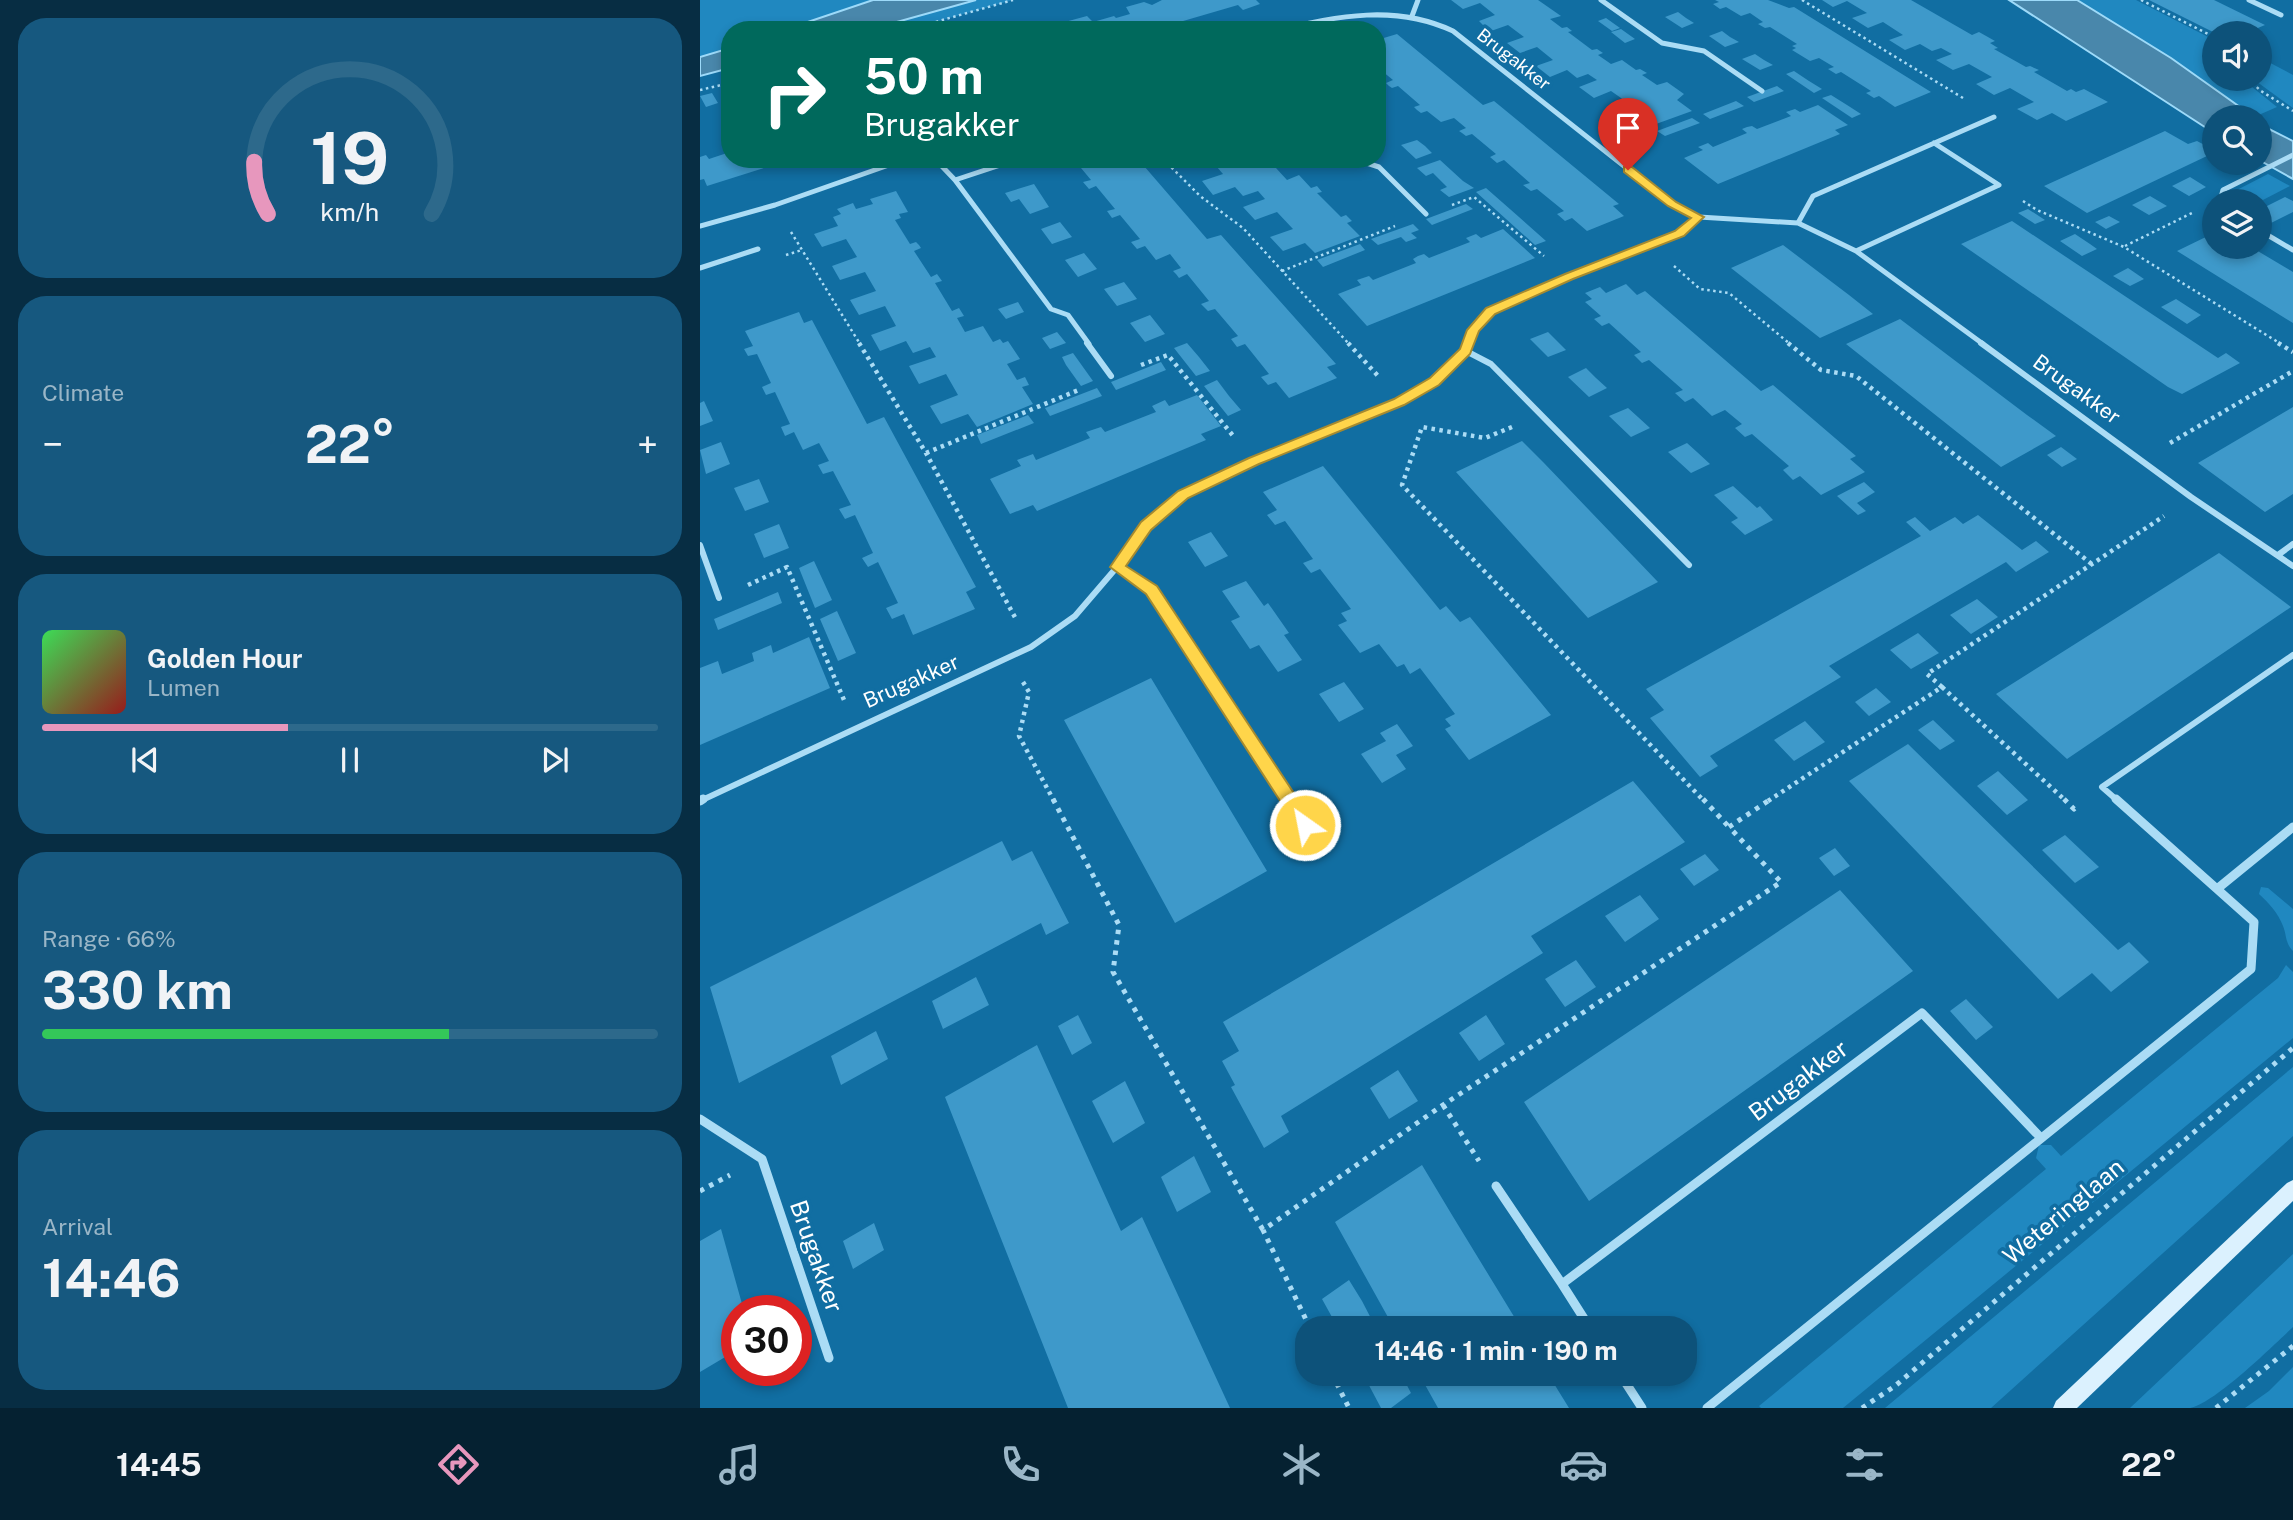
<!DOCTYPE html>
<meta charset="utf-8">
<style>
:root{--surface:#0d527a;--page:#16587f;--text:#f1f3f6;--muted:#9ab6c7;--line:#2d698b;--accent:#e797bd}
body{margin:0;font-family:"Public Sans",sans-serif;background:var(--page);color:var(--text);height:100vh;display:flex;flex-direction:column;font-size:26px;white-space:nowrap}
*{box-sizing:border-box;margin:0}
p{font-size:23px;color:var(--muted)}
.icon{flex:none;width:38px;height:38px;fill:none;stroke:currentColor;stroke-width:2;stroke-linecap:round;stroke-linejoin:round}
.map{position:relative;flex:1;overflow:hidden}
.details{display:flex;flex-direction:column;gap:18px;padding:18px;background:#072d43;width:700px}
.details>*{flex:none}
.top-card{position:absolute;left:21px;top:21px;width:665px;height:147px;border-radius:28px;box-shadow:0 4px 10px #0003;background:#00695c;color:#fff;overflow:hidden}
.tools{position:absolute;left:1502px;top:21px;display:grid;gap:14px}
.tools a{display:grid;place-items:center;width:70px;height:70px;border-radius:50%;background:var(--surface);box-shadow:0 4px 10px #0003;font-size:35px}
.speed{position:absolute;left:21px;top:1295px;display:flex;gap:14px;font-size:35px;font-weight:700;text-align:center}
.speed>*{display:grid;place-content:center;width:91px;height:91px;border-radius:50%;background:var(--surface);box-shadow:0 4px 10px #0003;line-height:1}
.speed .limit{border:10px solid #d22;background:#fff;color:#111}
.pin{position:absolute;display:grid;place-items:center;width:60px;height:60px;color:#fff;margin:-72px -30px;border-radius:50% 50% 50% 0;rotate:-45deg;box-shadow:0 0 7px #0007}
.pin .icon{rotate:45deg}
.me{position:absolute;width:77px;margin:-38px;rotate:327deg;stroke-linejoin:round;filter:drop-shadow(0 0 5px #0008)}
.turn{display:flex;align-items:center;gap:24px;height:147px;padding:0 28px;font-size:32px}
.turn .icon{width:91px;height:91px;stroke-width:2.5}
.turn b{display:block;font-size:49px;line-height:60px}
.big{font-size:52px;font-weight:700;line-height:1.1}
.details .card{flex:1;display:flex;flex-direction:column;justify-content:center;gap:10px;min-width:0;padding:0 24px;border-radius:28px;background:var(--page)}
.details .dial{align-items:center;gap:0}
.dial svg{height:182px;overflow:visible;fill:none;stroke:var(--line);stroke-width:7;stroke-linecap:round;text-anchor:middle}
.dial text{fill:var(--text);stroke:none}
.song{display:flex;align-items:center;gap:21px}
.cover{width:84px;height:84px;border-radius:10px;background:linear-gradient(135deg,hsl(130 70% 55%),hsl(0 70% 35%))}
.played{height:7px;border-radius:4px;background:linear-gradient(90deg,var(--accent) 40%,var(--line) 40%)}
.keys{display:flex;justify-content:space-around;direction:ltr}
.heat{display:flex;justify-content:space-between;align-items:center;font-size:38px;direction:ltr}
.charge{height:10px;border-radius:5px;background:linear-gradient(90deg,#34c759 66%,var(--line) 0)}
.trip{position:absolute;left:595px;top:1316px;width:402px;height:70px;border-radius:28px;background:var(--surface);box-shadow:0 4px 10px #0003;font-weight:700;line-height:70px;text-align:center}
.tab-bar{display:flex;height:112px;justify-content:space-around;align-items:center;background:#052131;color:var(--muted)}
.tab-bar .icon{width:49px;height:49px}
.tab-bar .active{color:var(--accent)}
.tab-bar b{font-size:32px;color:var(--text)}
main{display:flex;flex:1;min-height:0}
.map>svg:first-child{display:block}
.green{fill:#2088c0}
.water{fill:#4987ab;stroke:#9ddaf9;stroke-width:2}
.building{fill:#3e99ca}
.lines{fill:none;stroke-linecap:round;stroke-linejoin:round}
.path-far2{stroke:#abdcf5;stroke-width:2.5;stroke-dasharray:2.5 3.5;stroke-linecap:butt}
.path-far1{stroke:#abdcf5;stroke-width:4.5;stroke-dasharray:3.5 4.5;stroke-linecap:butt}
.path{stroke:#abdcf5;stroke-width:5;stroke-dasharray:4.5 6;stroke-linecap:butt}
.street-far2{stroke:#abdcf5;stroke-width:5}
.street-far1{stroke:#abdcf5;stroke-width:6}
.street{stroke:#abdcf5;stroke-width:9}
.secondary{fill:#dbf1fe;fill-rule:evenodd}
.route{fill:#ffd54a;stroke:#a68a30;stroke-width:2}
.labels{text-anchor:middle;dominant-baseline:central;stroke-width:7;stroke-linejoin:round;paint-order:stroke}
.far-street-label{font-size:18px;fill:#fff;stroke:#116ea2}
.street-label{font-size:21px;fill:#fff;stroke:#116ea2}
.near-street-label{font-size:24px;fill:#fff;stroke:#116ea2}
</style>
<main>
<section class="details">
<div class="card dial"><svg viewBox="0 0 100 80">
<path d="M14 69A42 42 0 1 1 86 69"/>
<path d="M14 69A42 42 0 0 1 8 46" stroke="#e797bd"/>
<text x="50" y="56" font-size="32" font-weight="700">19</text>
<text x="50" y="72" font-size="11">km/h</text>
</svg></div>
<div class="card"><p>Climate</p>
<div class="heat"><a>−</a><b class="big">22°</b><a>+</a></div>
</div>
<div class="card">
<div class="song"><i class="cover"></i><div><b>Golden Hour</b><p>Lumen</p></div></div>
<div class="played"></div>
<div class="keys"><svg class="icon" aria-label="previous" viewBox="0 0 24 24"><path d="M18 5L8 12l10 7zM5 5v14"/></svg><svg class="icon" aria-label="pause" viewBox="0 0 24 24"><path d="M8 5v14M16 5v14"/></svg><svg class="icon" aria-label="next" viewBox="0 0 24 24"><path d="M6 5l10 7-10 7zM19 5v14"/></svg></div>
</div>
<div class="card"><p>Range · 66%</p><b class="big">330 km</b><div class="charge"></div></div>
<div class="card"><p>Arrival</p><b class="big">14:46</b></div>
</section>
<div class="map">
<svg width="1593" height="1408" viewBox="0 0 1593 1408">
<rect width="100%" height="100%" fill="#116ea2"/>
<!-- green -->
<path class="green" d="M0 0H173L84 30H30V48L0 57Z
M276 0H313L207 30H168Z
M1377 0H1436L1514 40V79H1542L1577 107 1554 117 1471 58Z
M1559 57 1593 75V108L1553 79H1559Z
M1568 174 1590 186 1559 202 1534 201 1535 191Z
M1561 887 1568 888 1593 909V951C1585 943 1587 936 1583 926 1578 913 1569 903 1559 894Z
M1586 965 1593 972V1038L1143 1408H1061L1059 1406 1346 1169 1336 1158 1339 1145H1351L1361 1156 1578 978Z
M1593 1067V1136L1291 1408H1185Z
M1593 1254V1327C1574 1345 1514 1404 1490 1408 1472 1408 1449 1408 1430 1408Z
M1593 1367V1408H1545L1569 1391Z"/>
<!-- water -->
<path class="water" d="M173 0H276L168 30H84Z
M1309 0H1377L1471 58 1554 117H1514V133Z
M30 48V68L0 76V57Z
M1559 124 1593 141V179L1559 160Z"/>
<!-- building -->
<path class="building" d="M462 0H556L560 4 543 10 538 5 466 26 469 30H353L350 26 387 16 393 22 414 16 416 18 430 14 426 7 444 2 452 5Z
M751 0H838L861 16 850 19 862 28 867 27 872 31 868 32 892 50 897 49 903 53 898 55 911 64 922 60 936 70 940 69 947 73 942 75 957 85 967 82 984 94 977 100 992 111 956 124 946 116 928 123 912 112 930 105 921 98 911 91 894 98 879 87 897 80 888 74 877 78 867 70 850 77 836 66 853 60 837 47 820 53 807 43 824 37 808 25 791 31 784 26 779 21 795 15 780 3 763 9Z
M1015 0H1068L1089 8 1094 7 1231 92 1195 107 1179 96 1174 98 1166 93 1171 91 1141 72 1136 74 1128 69 1134 67 1119 58 1110 61 1092 50 1096 48 1092 46 1097 44 1070 27 1065 28 1058 24 1063 22 1050 13 1041 16 1026 7 1020 9 1013 4 1019 2Z
M1122 0H1211L1272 35 1279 32 1295 41 1290 43 1298 48 1294 49 1326 67 1330 66 1339 70 1334 72 1367 91 1371 89 1376 92 1384 89 1408 102 1366 121 1352 113 1337 120 1317 109 1334 102 1310 88 1294 95 1276 84 1292 77 1269 64 1253 70 1236 60 1252 54 1241 48 1232 51 1220 44 1205 50 1189 40 1203 35 1183 22 1168 28 1152 18 1167 13 1147 1 1133 7Z
M1449 0H1514L1565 25 1546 33H1515Z
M978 12 986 18 994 23 982 28 965 17Z
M906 18 920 28 912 31 898 21Z
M921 29 935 39 925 43 911 32Z
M1022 31 1030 37 1039 42 1025 47 1009 36Z
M697 34 783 105 794 101 919 204 913 206 924 216 887 231 872 218 865 221 857 214 864 211 837 189 831 191 823 185 830 183 804 160 797 163 790 157 796 154 772 134 766 136 762 133 759 131 766 128 754 118 741 122 727 111 721 113 717 110 714 107 720 105 698 86 692 88 689 86 686 83 693 80 677 67V40Z
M1055 54 1064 60 1073 65 1060 70 1042 59Z
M1094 71 1109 81 1122 89 1114 93 1086 74Z
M1077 86 1084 91 1054 102 1047 97Z
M12 93 18 103 6 107 0 96Z
M1131 95 1147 105 1161 114 1152 118 1122 98Z
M1036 101 1044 106 1010 119 1003 114Z
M1118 105 1148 125 1135 130 1140 134 1018 184 984 158 1003 150 998 147 1008 143 1013 147 1047 133 1042 129 1047 127 1052 126 1057 129 1091 116 1086 112 1095 109 1100 112Z
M992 118 1000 123 965 136 957 131Z
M1465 131 1488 144 1497 141 1514 150V160L1507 156 1387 213 1344 186Z
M717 140 725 146 732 153 716 159 701 145Z
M30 152V159H67L70 166 7 186 4 179 0 180V157L6 155 9 159Z
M406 159H438L507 239 521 235 636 364 627 367 637 378 589 398 576 382 568 385 561 377 569 374 545 344 537 347 531 339 538 336 515 309 508 311 501 304 509 301 487 274 479 278 476 274 473 271 481 268 470 254 456 260 445 246 437 249 431 242 440 239 420 215 412 218 407 211 415 209 396 186 389 189 383 182 391 180 381 168Z
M510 159 575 160 581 166 576 168 587 180 599 175 611 188 617 186 622 192 617 193 641 217 646 215 652 221 647 223 660 236 615 253 605 243 583 251 570 237 593 229 577 212 555 220 543 207 565 199 558 191 543 196 535 187 513 195 502 181 523 174Z
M740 160 763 181 774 188 749 197 740 190 747 187 733 173 726 176 717 168Z
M1490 177 1506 187 1489 196 1472 186Z
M334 184 349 207 330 214 319 199 311 202 305 193Z
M786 188 819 217 846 241 835 245 776 192Z
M196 191 208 212 199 214 201 218 195 220 210 244 216 242 219 245 221 248 214 251 231 277 237 274 242 281 235 283 252 311 259 308 264 316 257 318 265 332 283 326 293 342 300 339 303 343 308 341 320 359 307 364 317 380 325 377 329 385 322 387 333 404 277 427 268 414 241 424 230 406 258 395 246 374 219 384 209 366 236 357 230 347 213 353 206 341 180 351 171 335 196 326 185 306 159 315 150 300 176 291 165 272 140 280 132 266 157 257 146 239 122 247 114 234 138 226 133 217 141 214 137 209 153 203 156 209 173 204 170 199Z
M1450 196 1467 206 1449 215 1432 205Z
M1585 197 1593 201V212L1567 225 1559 221V210Z
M766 204 773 209 732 225 726 219Z
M1328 209 1345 220 1335 224 1318 213Z
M1409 216 1420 222 1406 229 1395 222Z
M1312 221 1518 358 1526 353 1540 363 1482 394 1468 387 1261 244Z
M360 222 372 237 352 244 341 229Z
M713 224 719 230 711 233 717 238 706 242 701 237 678 245 671 239Z
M803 229 835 258 667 326 638 294 661 285 657 280 669 276 673 280 716 263 713 259 718 256 724 254 729 258 770 242 766 238 776 234 781 238Z
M1514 233V247H1551L1593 272V323L1477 251Z
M1375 234 1390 244 1397 249 1382 256 1360 241Z
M660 244 665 250 623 267 617 260Z
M1083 245 1149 295 1173 314 1120 338 1031 268Z
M384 253 397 269 378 277 365 260Z
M1428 268 1444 279 1430 286 1413 276Z
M424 282 437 299 417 306 404 289Z
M926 284 937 295 945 291 1061 391 1073 385 1156 456 1150 459 1165 472 1121 495 1100 476 1093 480 1083 470 1089 466 1052 434 1045 437 1035 428 1042 424 1025 410 1012 416 993 398 985 402 975 393 983 390 949 360 942 363 934 355 941 352 909 323 902 326 894 319 901 316 885 302 892 299 885 293 900 287 906 293Z
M1476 299 1493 310 1501 315 1487 324 1461 307Z
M318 302 324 312 306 319 298 309Z
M99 312 104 323 112 320 167 424 184 417 276 587 266 592 275 609 213 635 204 614 192 619 186 608 198 603 178 562 168 567 162 558 173 553 155 515 145 519 139 509 151 505 133 471 123 474 118 465 129 461 119 443 103 450 94 432 85 436 81 427 90 424 75 392 66 395 62 387 71 383 57 354 48 356 44 349 53 346 45 331Z
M450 315 465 334 445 342 430 323Z
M1200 319 1327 415 1356 436 1301 467 1146 344Z
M357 332 366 343 350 349 342 338Z
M848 332 866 350 848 357 830 339Z
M487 343 499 357 510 371 496 376 474 348Z
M373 353 393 381 381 386 366 365 362 357Z
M461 362 466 370 416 390 411 382Z
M886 368 896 378 907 388 889 397 868 377Z
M517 380 529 396 541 410 528 416 504 386Z
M397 388 402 396 350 416 345 408Z
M497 395 521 426 501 434 506 440 337 511 333 505 310 514 290 479 321 466 317 460 333 454 336 460 390 438 386 432 401 427 405 432 456 412 452 406 465 400 469 406Z
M4 401 13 421 0 426V403Z
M1593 407V494L1565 512 1498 463Z
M928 408 938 417 950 428 931 437 909 416Z
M328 415 334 423 281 444 277 435Z
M822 441 844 463 958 582 888 618 756 472Z
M21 442 30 464 6 474 0 450Z
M987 443 997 452 1010 464 991 473 968 452Z
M1361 447 1377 459 1362 467 1347 455Z
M623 466 740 610 746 606 760 622 770 617 851 715 769 760 745 729 751 726 745 719 755 714 720 668 710 674 704 664 697 667 679 644 660 653 638 625 647 621 641 613 651 609 620 569 611 573 603 563 613 559 585 521 575 525 567 515 577 510 563 492Z
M59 479 69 502 45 511 34 488Z
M1164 482 1175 492 1157 503 1166 511 1158 515 1137 496Z
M1033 486 1057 508 1060 506 1073 520 1045 535 1031 522 1038 518 1014 495Z
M1278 515 1322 550 1336 541 1349 552 1316 572 1306 562 1129 666 1141 677 1010 756 1018 766 1000 777 950 718 964 710 946 689 1221 536 1206 522 1215 517 1230 531 1255 517 1263 524Z
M79 524 89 548 64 558 54 534Z
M511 532 528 556 505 567 488 542Z
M1519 553 1591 607 1367 759 1296 694Z
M114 561 132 600 115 608 99 568Z
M546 581 564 606 568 603 589 633 584 635 602 660 578 672 559 645 550 649 531 621 540 617 522 591Z
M78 592 82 603 18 630 14 619Z
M1277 599 1298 617 1271 634 1250 615Z
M137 611 156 653 138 661 120 619Z
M1218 633 1239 653 1211 669 1190 650Z
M109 637 130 688 0 745V668L18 661 22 674 54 661 52 653 71 645 73 653Z
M451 678 567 871 475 923 364 720Z
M644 682 664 709 639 722 619 694Z
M1176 688 1191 702 1169 716 1155 702Z
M1233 720 1255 741 1240 750 1218 730Z
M1105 721 1125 742 1094 761 1074 740Z
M697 724 713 746 696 755 706 769 682 783 661 754 686 741 680 733Z
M1208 744 1418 950 1429 942 1449 962 1411 992 1392 973 1358 999 1149 781Z
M1298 771 1328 800 1307 815 1277 786Z
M933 781 985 842 831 936 843 953 581 1116 589 1132 564 1148 531 1087 535 1085 522 1061 539 1051 523 1022Z
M1365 835 1399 867 1375 883 1342 850Z
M302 841 312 861 332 851 369 923 346 935 341 923 39 1083 10 987Z
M1135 848 1150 866 1134 876 1119 858Z
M1005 854 1019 870 994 886 980 869Z
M1140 890 1213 971 889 1201 824 1102Z
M940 895 959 919 925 942 905 916Z
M876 960 896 987 865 1007 845 979Z
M276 977 289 1005 243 1029 232 1001Z
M1266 999 1293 1027 1276 1040 1250 1011Z
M378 1015 392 1043 372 1055 358 1026Z
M786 1015 805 1044 779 1061 759 1033Z
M176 1031 188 1059 141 1085 131 1056Z
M337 1045 421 1231 442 1217 530 1408H368L245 1097Z
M698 1070 718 1101 689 1119 670 1088Z
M425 1081 445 1123 413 1143 392 1101Z
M494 1156 511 1192 477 1212 461 1177Z
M722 1165 752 1215 821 1328H694L635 1222Z
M174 1223 184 1250 153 1269 143 1241Z
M21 1229 44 1311H37V1350L0 1372V1241Z
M649 1280 662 1301 676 1328H638L622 1299Z
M663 1374H701L711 1393 691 1408H681Z
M719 1374H848L869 1408H738Z"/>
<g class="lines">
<!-- path-far2 -->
<path class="path-far2" d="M1102 0 1263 98
M1441 0 1514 37
M207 30 313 0
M1548 79 1561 91 1593 111
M0 90 30 83
M463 159 500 196 543 228 649 344
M1323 201 1337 210 1424 247 1581 344
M752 205 774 197 844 256
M91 232 160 344
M1425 246 1492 213
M86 255 102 250
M974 266 1000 289 1029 293 1090 344
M582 271 695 226"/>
<!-- path-far1 -->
<path class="path-far1" d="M159 343 226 453 317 621
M648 343 679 377
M1088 343 1121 370 1156 376 1393 565
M1578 343 1593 352
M441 365 468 355 534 437
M812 427 785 438 722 427 702 485 1004 801
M1470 443 1593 371
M226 453 381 389
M48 585 87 567 144 700
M323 682 329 692 319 736 354 801
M1242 687 1366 801
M1068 801 1242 687 1227 674 1464 516"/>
<!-- path -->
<path class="path" d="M353 799 419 925 413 972 563 1230
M1003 799 1029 827
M1364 799 1374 809 1377 806
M743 1105 779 1161
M0 1191 30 1175
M610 1328 563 1230 743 1105 1081 882 1029 827 1071 799
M632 1374 649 1408
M1162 1408 1195 1386 1593 1048
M1516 1408 1593 1346"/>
<!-- street-far2 -->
<path class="street-far2" d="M901 0 962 43 1004 51 1062 91
M1549 0 1581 15
M712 16 718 0
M578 30C639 16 695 4 753 31L972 204 999 217 1098 223 1156 251 1283 344
M1234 143 1299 185
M235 159 255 180 351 309 368 315 389 344
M654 159 679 167 726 214
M255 180 318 159
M1520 201 1523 190 1593 155
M1098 223 1113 196 1294 117
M0 226 75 205 206 159
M1559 230 1593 250
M1156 251 1299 185
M0 268 58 249
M769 344 774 330 790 311 869 276 980 233 999 217"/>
<!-- street-far1 -->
<path class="street-far1" d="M387 343 411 376
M1281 343 1491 497 1593 566
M766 351 791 364 989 565
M0 545 19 598
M1578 555 1593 544
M417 567 452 590 590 801
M0 801 331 647 375 616 417 567 446 526 483 495 554 461 699 402 734 382 766 351 769 343
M1418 801 1402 787 1593 655"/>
<!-- street -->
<path class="street" d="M588 799 605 825
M1416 799 1517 889 1593 827
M0 801 3 799
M0 1119 62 1159 129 1358
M796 1186 862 1284
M890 1328 862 1284 1222 1013 1341 1138
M920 1374 942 1408
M1007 1408 1551 969 1554 922 1517 889"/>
<!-- secondary -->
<path class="secondary" d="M1593 1180V1201L1377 1408H1353L1356 1401 1587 1183Z"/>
</g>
<!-- route -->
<path class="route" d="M924 167H932L976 202 1004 217 984 236 873 279 795 314 779 331 770 354 739 385 704 405 559 464 488 498 451 530 426 566 457 586 611 819 613 825 611 830 605 832 599 830 446 594 410 567 441 522 478 491 549 458 694 399 730 378 760 349 767 330 786 308 865 274 975 231 991 218 968 206 924 172Z"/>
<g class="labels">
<!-- far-street labels -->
<g class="far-street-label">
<text transform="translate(814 59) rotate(38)">Brugakker</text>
</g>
<!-- street labels -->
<g class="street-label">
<text transform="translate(1377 389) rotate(36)">Brugakker</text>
<text transform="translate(211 681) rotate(-24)">Brugakker</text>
</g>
<!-- near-street labels -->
<g class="near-street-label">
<text transform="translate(1098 1080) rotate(-37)">Brugakker</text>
<text transform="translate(1363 1211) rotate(-40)">Weteringlaan</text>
<text transform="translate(117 1256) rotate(71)">Brugakker</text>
</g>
</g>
</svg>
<div class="tools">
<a><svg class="icon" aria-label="sound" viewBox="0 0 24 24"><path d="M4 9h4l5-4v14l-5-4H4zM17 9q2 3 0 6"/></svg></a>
<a><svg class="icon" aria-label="search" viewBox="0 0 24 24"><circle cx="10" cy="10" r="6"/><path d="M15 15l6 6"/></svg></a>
<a><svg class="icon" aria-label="layers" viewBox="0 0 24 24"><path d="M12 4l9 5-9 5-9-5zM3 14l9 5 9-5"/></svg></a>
</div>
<div class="speed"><div class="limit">30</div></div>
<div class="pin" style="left:928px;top:170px;background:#d93025"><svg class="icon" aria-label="arrive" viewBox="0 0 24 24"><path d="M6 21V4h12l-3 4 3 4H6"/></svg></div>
<svg class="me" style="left:605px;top:825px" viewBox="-20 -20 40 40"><circle r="17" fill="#ffd54a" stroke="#fff" stroke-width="3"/><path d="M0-11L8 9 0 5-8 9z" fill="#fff"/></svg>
<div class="trip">14:46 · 1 min · 190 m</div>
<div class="top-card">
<div class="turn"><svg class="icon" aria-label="right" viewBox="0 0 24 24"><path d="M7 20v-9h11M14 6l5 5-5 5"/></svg><div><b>50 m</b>Brugakker</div></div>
</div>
</div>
</main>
<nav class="tab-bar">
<b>14:45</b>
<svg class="icon active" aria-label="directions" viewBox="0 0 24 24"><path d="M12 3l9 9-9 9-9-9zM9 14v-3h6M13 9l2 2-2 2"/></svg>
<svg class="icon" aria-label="music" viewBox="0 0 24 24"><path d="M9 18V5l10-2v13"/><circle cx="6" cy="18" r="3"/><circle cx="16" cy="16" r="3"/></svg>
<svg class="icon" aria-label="phone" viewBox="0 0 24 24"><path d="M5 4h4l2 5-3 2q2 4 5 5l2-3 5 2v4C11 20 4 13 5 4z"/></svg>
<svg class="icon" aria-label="climate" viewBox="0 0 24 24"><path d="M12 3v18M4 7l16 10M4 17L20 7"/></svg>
<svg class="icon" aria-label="car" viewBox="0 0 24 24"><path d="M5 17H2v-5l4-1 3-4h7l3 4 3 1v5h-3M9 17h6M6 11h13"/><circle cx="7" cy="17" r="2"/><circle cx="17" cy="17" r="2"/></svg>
<svg class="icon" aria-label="filters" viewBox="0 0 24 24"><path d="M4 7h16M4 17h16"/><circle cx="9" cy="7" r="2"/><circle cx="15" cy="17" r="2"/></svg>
<b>22°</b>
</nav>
